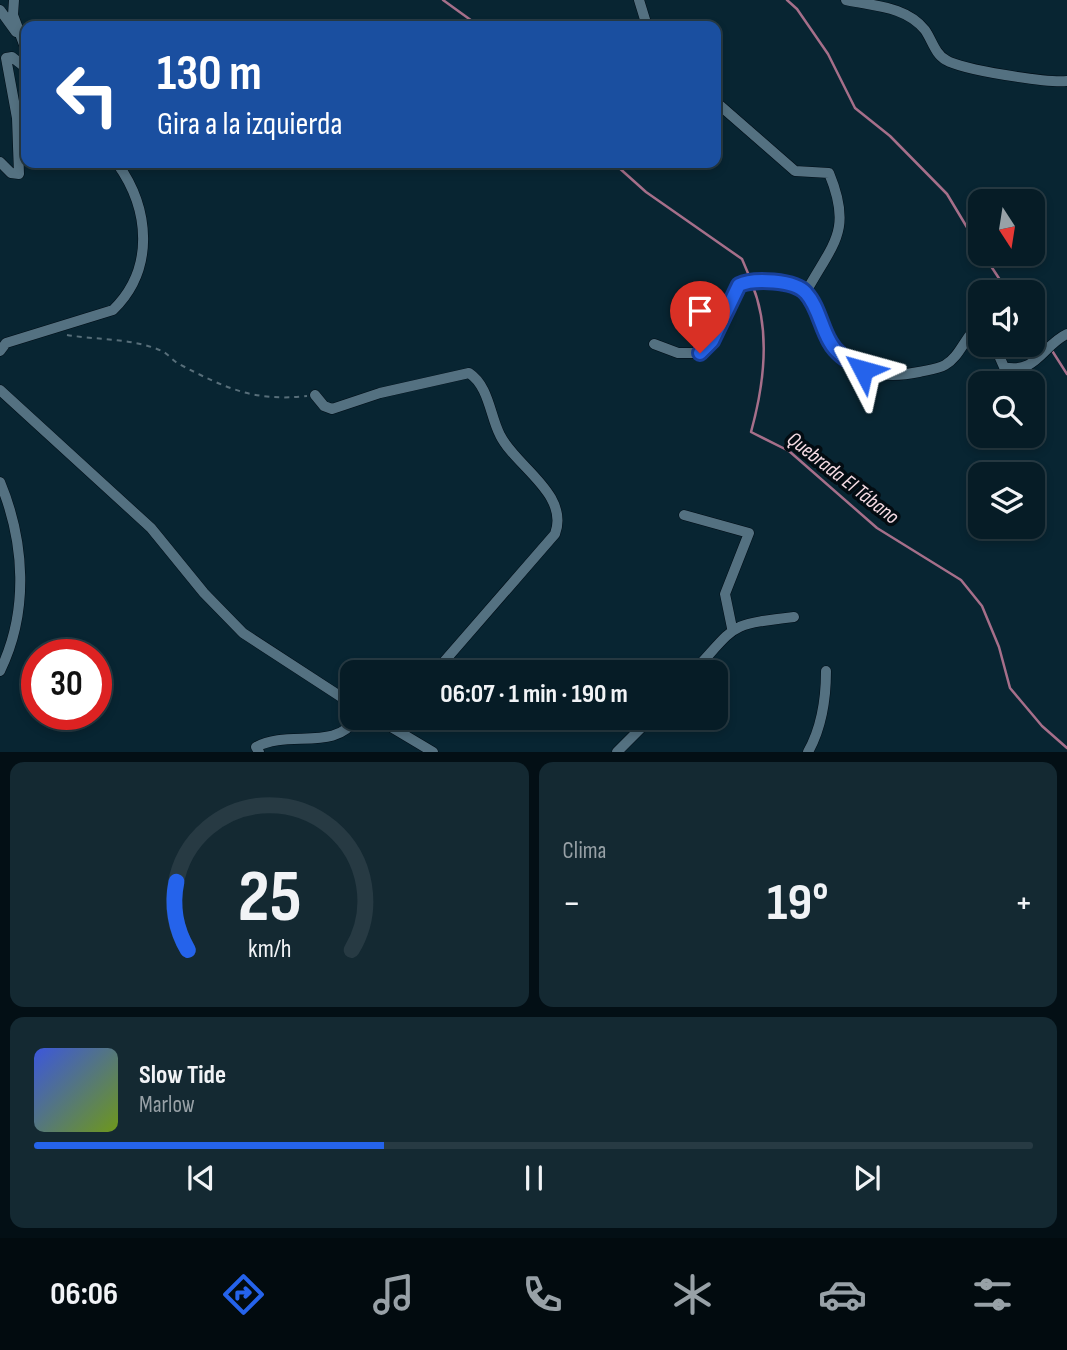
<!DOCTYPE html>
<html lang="es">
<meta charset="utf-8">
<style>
:root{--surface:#061c26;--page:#142932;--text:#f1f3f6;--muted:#98a1a7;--line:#273a43;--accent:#2563eb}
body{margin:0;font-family:"Sofia Sans Condensed",sans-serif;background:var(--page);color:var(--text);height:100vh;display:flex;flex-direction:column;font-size:26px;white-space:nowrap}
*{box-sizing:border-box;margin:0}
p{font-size:23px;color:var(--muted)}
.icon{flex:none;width:38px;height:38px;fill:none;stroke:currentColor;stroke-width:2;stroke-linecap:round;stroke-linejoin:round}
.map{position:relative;height:752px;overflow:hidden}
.details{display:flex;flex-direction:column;gap:10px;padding:10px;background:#030f15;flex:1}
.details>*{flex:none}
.hud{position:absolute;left:21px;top:21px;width:700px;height:147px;border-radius:14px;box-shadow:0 4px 10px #0003,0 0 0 2px var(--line);background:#1a4fa0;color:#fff;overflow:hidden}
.needle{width:46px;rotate:168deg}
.tools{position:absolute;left:968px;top:189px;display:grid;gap:14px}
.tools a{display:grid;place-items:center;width:77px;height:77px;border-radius:14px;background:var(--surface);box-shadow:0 4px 10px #0003,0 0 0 2px var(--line);font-size:35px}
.speed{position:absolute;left:21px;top:639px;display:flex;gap:14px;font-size:35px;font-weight:700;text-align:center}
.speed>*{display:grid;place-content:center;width:91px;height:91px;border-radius:50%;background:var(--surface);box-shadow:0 4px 10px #0003,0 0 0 2px var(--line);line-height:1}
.speed .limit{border:10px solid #d22;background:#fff;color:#111}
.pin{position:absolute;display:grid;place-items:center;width:60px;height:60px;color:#fff;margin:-72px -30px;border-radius:50% 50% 50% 0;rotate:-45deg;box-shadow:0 0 7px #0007}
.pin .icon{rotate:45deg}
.me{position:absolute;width:77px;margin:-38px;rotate:309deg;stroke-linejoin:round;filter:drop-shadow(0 0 5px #0008)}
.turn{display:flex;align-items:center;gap:24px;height:147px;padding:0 21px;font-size:32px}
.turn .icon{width:91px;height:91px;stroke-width:2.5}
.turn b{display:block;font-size:49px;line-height:60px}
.big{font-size:52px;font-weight:700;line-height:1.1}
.details .card{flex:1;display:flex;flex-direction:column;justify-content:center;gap:10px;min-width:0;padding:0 24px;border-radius:14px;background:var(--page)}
.details .dial{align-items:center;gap:0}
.dial svg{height:182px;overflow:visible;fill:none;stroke:var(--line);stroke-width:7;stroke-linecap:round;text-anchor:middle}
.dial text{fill:var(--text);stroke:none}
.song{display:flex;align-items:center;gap:21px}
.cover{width:84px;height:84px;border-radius:10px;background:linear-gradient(135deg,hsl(230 70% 55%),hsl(80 70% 35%))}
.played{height:7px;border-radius:4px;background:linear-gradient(90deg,var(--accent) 35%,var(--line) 35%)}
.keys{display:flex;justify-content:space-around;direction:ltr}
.heat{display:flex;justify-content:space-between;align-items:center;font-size:38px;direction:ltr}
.details .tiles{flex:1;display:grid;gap:10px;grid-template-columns:1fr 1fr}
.card:last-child{grid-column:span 2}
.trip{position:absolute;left:340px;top:660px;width:388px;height:70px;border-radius:14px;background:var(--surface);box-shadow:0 4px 10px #0003,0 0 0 2px var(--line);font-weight:700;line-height:70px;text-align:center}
.tab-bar{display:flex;height:112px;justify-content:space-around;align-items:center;background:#020b0f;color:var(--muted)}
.tab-bar .icon{width:49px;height:49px}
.tab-bar .current{color:var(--accent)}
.tab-bar b{font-size:32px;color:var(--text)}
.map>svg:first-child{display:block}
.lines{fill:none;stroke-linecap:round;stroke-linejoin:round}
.stream{stroke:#a66f8a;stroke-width:2.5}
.minor-casing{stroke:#000d16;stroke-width:11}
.path{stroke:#576e79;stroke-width:2;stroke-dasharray:5 5;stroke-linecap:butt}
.minor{stroke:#547181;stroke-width:10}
.route-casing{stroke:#184099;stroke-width:18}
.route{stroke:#2563eb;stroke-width:12}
.labels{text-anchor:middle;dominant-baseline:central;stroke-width:7;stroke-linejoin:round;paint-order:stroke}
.water-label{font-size:21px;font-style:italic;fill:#f5dbe3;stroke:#030c12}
</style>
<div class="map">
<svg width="1067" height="752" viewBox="0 0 1067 752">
<rect width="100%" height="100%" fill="#082532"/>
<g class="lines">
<!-- stream -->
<path class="stream" d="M443 0 479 26
M787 0 797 9 828 54 855 108 890 136 947 194 980 249
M609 163 617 166 646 192 742 259 750 278
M983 254 1008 292
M752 284C771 330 764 385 751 432L789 451 877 528 961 580 982 606 999 647 1010 688 1042 726 1067 748
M1032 324 1047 344
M1051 349 1067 374"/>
<!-- minor casing -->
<g class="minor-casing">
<path id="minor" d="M14 0 13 15 26 50
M639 0 647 26
M846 0C873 6 906 6 925 30 932 40 935 54 946 60 962 70 1048 83 1067 81
M0 10 16 32
M716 102 795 171 829 173C853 231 833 243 806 292
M0 162 11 173 19 174 17 118 6 58 12 57 26 68
M654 344 678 353H700L712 341 736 289 745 282C762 282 789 280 803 290 818 301 821 327 830 342 849 375 886 379 919 372 928 370 938 369 945 365 961 356 965 335 980 325
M1001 345 1000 358 1004 367C1036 375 1043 345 1067 334
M0 351 6 343 113 310C155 269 150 209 117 163
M0 390 151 528 204 593 243 633 352 704
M315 395 324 406 332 409 380 393 469 373C489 386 490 416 500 435 515 466 570 494 555 534L435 672
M0 482C25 542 29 612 0 671
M684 515 749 533 725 594 732 628
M693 672C738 624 726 625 794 617
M376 718 433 752
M259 752 256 747C288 729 336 752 356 718
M617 752 651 718
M808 752C822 727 826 699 826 671"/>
</g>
<!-- path -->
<path class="path" d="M67 335C97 340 133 338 162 351 168 354 173 361 179 364 225 388 254 402 307 396"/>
<!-- minor -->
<use href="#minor" class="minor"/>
</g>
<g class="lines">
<!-- route casing -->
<g class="route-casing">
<path id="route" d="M700 353 712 341 739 285C753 278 795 280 806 293 818 306 821 327 830 342 837 355 851 362 863 370"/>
</g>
<!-- route -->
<use href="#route" class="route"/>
</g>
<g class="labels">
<!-- water labels -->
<g class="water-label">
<text transform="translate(843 478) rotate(38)">Quebrada El Tábano</text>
</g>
</g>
</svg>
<div class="tools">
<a><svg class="needle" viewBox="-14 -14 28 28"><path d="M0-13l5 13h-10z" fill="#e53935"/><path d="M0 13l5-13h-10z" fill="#98a1a7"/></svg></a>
<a><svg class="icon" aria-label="sound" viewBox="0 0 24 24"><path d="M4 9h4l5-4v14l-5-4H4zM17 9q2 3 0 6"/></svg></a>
<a><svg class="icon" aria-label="search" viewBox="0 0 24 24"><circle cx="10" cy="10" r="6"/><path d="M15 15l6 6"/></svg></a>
<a><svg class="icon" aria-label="layers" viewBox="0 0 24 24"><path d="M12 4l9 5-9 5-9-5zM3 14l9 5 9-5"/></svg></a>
</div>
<div class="speed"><div class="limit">30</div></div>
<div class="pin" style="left:700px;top:353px;background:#d93025"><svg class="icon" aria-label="arrive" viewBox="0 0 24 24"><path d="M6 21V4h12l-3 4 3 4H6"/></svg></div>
<svg class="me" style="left:863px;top:370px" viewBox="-20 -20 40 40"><path d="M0-17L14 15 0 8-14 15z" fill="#2563eb" stroke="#fff" stroke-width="4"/></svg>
<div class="trip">06:07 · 1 min · 190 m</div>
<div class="hud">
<div class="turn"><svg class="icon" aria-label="left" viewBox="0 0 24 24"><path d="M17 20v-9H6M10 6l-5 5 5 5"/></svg><div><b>130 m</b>Gira a la izquierda</div></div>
</div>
</div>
<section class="details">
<div class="tiles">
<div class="card dial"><svg viewBox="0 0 100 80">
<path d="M14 69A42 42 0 1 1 86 69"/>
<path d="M14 69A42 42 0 0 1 9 39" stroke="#2563eb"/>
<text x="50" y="56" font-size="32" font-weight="700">25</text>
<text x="50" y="72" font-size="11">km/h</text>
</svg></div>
<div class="card"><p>Clima</p>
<div class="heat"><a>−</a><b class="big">19°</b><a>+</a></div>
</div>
<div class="card">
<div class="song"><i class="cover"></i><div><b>Slow Tide</b><p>Marlow</p></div></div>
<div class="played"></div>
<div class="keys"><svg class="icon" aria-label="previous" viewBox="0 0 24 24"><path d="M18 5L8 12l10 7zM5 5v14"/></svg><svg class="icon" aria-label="pause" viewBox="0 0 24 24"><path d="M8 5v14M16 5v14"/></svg><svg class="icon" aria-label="next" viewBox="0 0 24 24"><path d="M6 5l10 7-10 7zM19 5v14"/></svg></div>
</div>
</div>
</section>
<nav class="tab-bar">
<b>06:06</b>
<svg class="icon current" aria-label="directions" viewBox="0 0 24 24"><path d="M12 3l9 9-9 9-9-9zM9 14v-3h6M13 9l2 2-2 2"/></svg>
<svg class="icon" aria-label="music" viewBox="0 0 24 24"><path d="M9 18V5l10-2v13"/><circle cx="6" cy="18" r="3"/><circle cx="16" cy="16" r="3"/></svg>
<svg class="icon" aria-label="phone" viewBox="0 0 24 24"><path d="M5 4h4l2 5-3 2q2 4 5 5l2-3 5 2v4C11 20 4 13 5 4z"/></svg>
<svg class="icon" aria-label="climate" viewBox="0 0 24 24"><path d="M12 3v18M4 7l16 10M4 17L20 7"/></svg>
<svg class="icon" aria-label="car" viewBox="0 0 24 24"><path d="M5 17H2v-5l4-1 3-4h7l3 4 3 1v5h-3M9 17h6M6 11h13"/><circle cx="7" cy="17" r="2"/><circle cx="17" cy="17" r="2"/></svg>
<svg class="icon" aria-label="filters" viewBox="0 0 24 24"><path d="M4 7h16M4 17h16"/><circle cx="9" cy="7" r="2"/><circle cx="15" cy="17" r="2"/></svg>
</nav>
